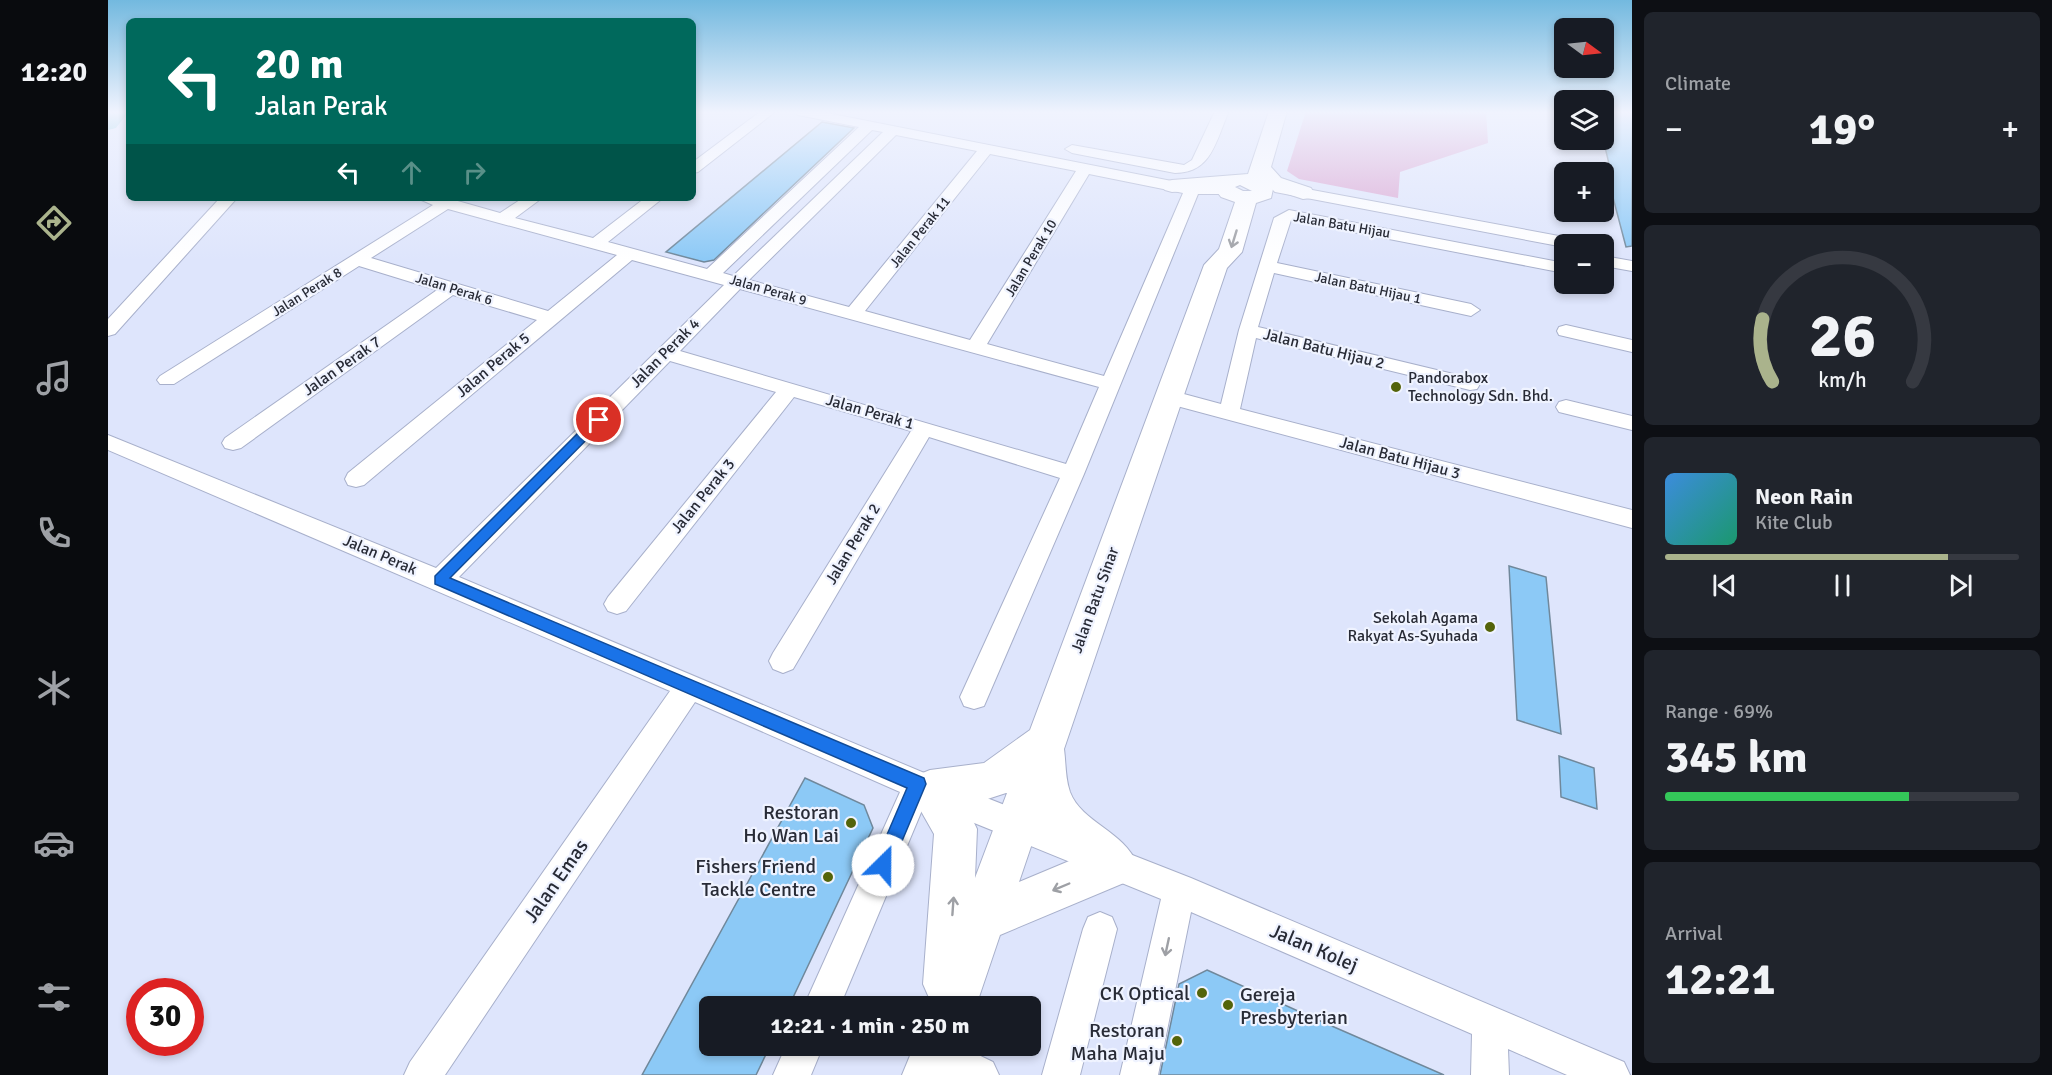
<!DOCTYPE html>
<meta charset="utf-8">
<style>
:root{--surface:#171b24;--page:#20242c;--text:#f1f3f6;--muted:#9ea1a6;--line:#363941;--accent:#aab38c}
body{margin:0;font-family:Signika,sans-serif;background:var(--page);color:var(--text);height:100vh;display:flex;flex-direction:column;font-size:22px;white-space:nowrap}
*{box-sizing:border-box;margin:0}
p{font-size:20px;color:var(--muted)}
.icon{flex:none;width:33px;height:33px;fill:none;stroke:currentColor;stroke-width:2;stroke-linecap:round;stroke-linejoin:round}
.map{position:relative;flex:1;overflow:hidden}
.drawer{display:flex;flex-direction:column;gap:12px;padding:12px;background:#0d0f14;width:420px}
.drawer>*{flex:none}
.banner{position:absolute;left:18px;top:18px;width:570px;height:183px;border-radius:9px;box-shadow:0 3px 9px #0003;background:#00695c;color:#fff;overflow:hidden}
.needle{width:39px;rotate:105deg}
.buttons{position:absolute;left:1446px;top:18px;display:grid;gap:12px}
.buttons a{display:grid;place-items:center;width:60px;height:60px;border-radius:9px;background:var(--surface);box-shadow:0 3px 9px #0003;font-size:30px}
.speed{position:absolute;left:18px;top:978px;display:flex;gap:12px;font-size:30px;font-weight:700;text-align:center}
.speed>*{display:grid;place-content:center;width:78px;height:78px;border-radius:50%;background:var(--surface);box-shadow:0 3px 9px #0003;line-height:1}
.speed .limit{border:9px solid #d22;background:#fff;color:#111}
.pin{position:absolute;display:grid;place-items:center;width:51px;height:51px;color:#fff;margin:-26px;border:3px solid #fff;border-radius:50%;box-shadow:0 2px 6px #0007}
.me{position:absolute;width:66px;margin:-33px;rotate:23deg;stroke-linejoin:round;filter:drop-shadow(0 0 4px #0008)}
.turn{display:flex;align-items:center;gap:21px;height:126px;padding:0 30px;font-size:27px}
.turn .icon{width:78px;height:78px;stroke-width:2.5}
.turn b{display:block;font-size:42px;line-height:51px}
.lanes{display:flex;align-items:center;height:57px;padding:0 30px;background:#0003;justify-content:center;gap:30px;direction:ltr}
.lanes .off{opacity:.35}
.big{font-size:45px;font-weight:800;line-height:1.1}
.drawer .tile{flex:1;display:flex;flex-direction:column;justify-content:center;gap:9px;min-width:0;padding:0 21px;border-radius:9px;background:var(--page)}
.drawer .dial{align-items:center;gap:0}
.dial svg{height:156px;overflow:visible;fill:none;stroke:var(--line);stroke-width:7;stroke-linecap:round;text-anchor:middle}
.dial text{fill:var(--text);stroke:none}
.song{display:flex;align-items:center;gap:18px}
.cover{width:72px;height:72px;border-radius:9px;background:linear-gradient(135deg,hsl(210 70% 55%),hsl(160 70% 35%))}
.played{height:6px;border-radius:3px;background:linear-gradient(90deg,var(--accent) 80%,var(--line) 80%)}
.keys{display:flex;justify-content:space-around;direction:ltr}
.heat{display:flex;justify-content:space-between;align-items:center;font-size:33px;direction:ltr}
.charge{height:9px;border-radius:4px;background:linear-gradient(90deg,#34c759 69%,var(--line) 0)}
.trip{position:absolute;left:591px;top:996px;width:342px;height:60px;border-radius:9px;background:var(--surface);box-shadow:0 3px 9px #0003;font-weight:800;line-height:60px;text-align:center}
main{display:flex;flex:1;min-height:0}
.tabs{display:flex;flex-direction:column;width:108px;justify-content:space-around;align-items:center;background:#090b0e;color:var(--muted)}
.tabs .icon{width:42px;height:42px}
.tabs .active{color:var(--accent)}
.tabs b{font-size:27px;color:var(--text)}
.map>svg:first-child{display:block}
.green{fill:#daa4d1}
.lines{fill:none;stroke-linecap:round;stroke-linejoin:round}
.river{fill:#65c0d1;fill-rule:evenodd}
.building{fill:#8cc9f6;stroke:#70889b;stroke-width:1.5}
.street-casing{stroke:#a8b0cb;stroke-width:2}
.secondary-casing{stroke:#a8b0cb;stroke-width:2}
.street{fill:#fff;fill-rule:evenodd}
.secondary{fill:#fff;fill-rule:evenodd}
.oneway{stroke:#9ea0a5}
.route{fill:#1a73e8;stroke:#114b97;stroke-width:1.5}
.poi-dot{fill:#54640a;stroke:#eff3ff;stroke-width:2}
.labels{text-anchor:middle;dominant-baseline:central;stroke-width:4.5;stroke-linejoin:round;paint-order:stroke}
.far-street-label{font-size:14px;fill:#282b36;stroke:#eff3ff}
.street-label{font-size:16px;fill:#282b36;stroke:#eff3ff}
.poi-label{font-size:16px;fill:#282b36;stroke:#eff3ff;text-anchor:start}
.near-poi-label{font-size:20px;fill:#282b36;stroke:#eff3ff;text-anchor:end}
.near-street-label{font-size:20px;fill:#282b36;stroke:#eff3ff}
</style>
<main>
<nav class="tabs">
<b>12:20</b>
<svg class="icon active" aria-label="directions" viewBox="0 0 24 24"><path d="M12 3l9 9-9 9-9-9zM9 14v-3h6M13 9l2 2-2 2"/></svg>
<svg class="icon" aria-label="music" viewBox="0 0 24 24"><path d="M9 18V5l10-2v13"/><circle cx="6" cy="18" r="3"/><circle cx="16" cy="16" r="3"/></svg>
<svg class="icon" aria-label="phone" viewBox="0 0 24 24"><path d="M5 4h4l2 5-3 2q2 4 5 5l2-3 5 2v4C11 20 4 13 5 4z"/></svg>
<svg class="icon" aria-label="climate" viewBox="0 0 24 24"><path d="M12 3v18M4 7l16 10M4 17L20 7"/></svg>
<svg class="icon" aria-label="car" viewBox="0 0 24 24"><path d="M5 17H2v-5l4-1 3-4h7l3 4 3 1v5h-3M9 17h6M6 11h13"/><circle cx="7" cy="17" r="2"/><circle cx="17" cy="17" r="2"/></svg>
<svg class="icon" aria-label="filters" viewBox="0 0 24 24"><path d="M4 7h16M4 17h16"/><circle cx="9" cy="7" r="2"/><circle cx="15" cy="17" r="2"/></svg>
</nav>
<div class="map">
<svg width="1524" height="1075" viewBox="0 0 1524 1075">
<rect width="100%" height="100%" fill="#dee5fc"/>
<!-- green -->
<path class="green" d="M1198 111H1378L1380 143 1292 172 1290 198 1191 179 1179 171Z"/>
<g class="lines">
<!-- river -->
<path class="river" d="M0 111H21L8 128 0 130Z"/>
</g>
<!-- building -->
<path class="building" d="M1496 111H1524V246L1518 247 1498 171 1503 172 1496 143Z
M714 122 746 128 606 260 596 262 558 252Z
M1401 566 1438 577 1453 734 1409 720Z
M1451 756 1486 768 1489 809 1453 797Z
M697 778 756 805 765 828 681 1006H602V1046H662L648 1075H534Z
M1099 970 1210 1020 1336 1075H1052L1071 984Z"/>
<g class="lines">
<!-- street casing -->
<g class="street-casing">
<path id="street" d="M653 111H668L590 172 585 173V162Z
M683 111H709L1084 185 1116 184 1124 189 1116 194H1090L976 474 876 706 866 709 856 706 852 697 952 478 821 437 685 669 675 673 665 669 661 661 665 653 803 431 686 397 518 611 509 614 500 611 496 604 500 597 668 392 562 361 351 577 833 780 1083 878 1516 1062 1522 1075H1459L1400 1049 1401 1075H1363L1364 1034 1083 912 1050 1075H1012L1053 899 817 803 732 1006H696L792 792 587 702 337 1075H296L302 1062 562 691 0 450V435L328 568 616 285 524 260 256 485 248 487 240 485 237 479 240 473 429 320 345 295 133 448 125 450 117 448 114 443 117 438 329 290 251 266 66 384H52L49 380 52 376 325 205 309 198H339L392 213 415 198H434L407 218 485 238 537 198H555L500 242 599 269 751 127 690 115ZM764 130 775 132 625 276 615 273ZM788 135 869 151 741 307 641 280ZM882 154 968 171 862 340 757 311ZM981 174 1075 193 996 376 879 344ZM340 209 509 255 440 311 263 258ZM632 289 991 387 958 464 572 351Z
M1107 111H1121C1108 140 1104 173 1067 173L964 153 957 149 964 145 1076 165 1084 160Z
M1172 184 1467 239 1475 244H1456V247L1167 192 1164 189Z
M112 198H129L7 334 0 336V319Z
M1181 210 1456 263V273L1183 220 1169 263 1363 304 1372 310 1363 316 1166 273 1150 327 1362 378 1369 379 1372 384 1369 389 1362 390 1148 338 1132 409 1524 510V528L1054 402 1051 397 1054 392 1061 390 1113 404 1131 330 1166 218Z
M1496 256 1524 261V271L1496 266Z
M1458 325 1524 340V352L1451 335 1449 331 1451 327Z
M1458 400 1524 416V430L1451 412 1448 407 1451 402Z
M992 912 1004 917 1009 929 972 1075H934L975 929 980 917Z
M678 1046H715L703 1075H665Z
M819 1046 854 1047 885 1062 891 1075H815L808 1061 813 1048Z"/>
</g>
<!-- secondary casing -->
<g class="secondary-casing">
<path id="secondary" d="M1161 111H1179L1163 167 1173 178 1203 188 1206 193 1203 198 1195 199 1165 189 1163 198 1148 203 1134 252 1119 268 956 749C958 763 957 778 962 792 974 823 1016 831 1029 864L1023 880 892 935 868 1006H820L822 1000 815 984 826 834 801 790 807 776 822 770 876 763 922 730 1096 265 1111 249 1127 202 1113 197 1106 188 1064 192 1057 190 1053 186 1057 182 1064 180 1140 174ZM1132 185 1144 191H1135L1127 187ZM898 793H899L867 878 869 829 858 806ZM932 820 943 837 966 859 911 882Z
M806 1046H856L846 1075H794Z"/>
</g>
<!-- street -->
<use href="#street" class="street"/>
<!-- secondary -->
<use href="#secondary" class="secondary"/>
</g>
<!-- one-way arrows -->
<defs><path id="oneway-shaft" d="M-6 0H5M1.5-3L5.5 0L1.5 3" fill="none" stroke-width="1.6" stroke-linecap="round" stroke-linejoin="round" transform="scale(1.5)"/></defs>
<g class="oneway">
<use href="#oneway-shaft" transform="translate(1126 239) rotate(107)"/>
<use href="#oneway-shaft" transform="translate(953 887) rotate(157)"/>
<use href="#oneway-shaft" transform="translate(845 906) rotate(-86)"/>
<use href="#oneway-shaft" transform="translate(1059 947) rotate(102)"/>
</g>
<!-- sky -->
<linearGradient id="sky" x2="0" y2="1"><stop stop-color="#73b9df"/><stop offset="0.43" stop-color="#f0f3fe"/><stop offset="1" stop-color="#f0f3fe" stop-opacity="0"/></linearGradient>
<rect width="1524" height="261" fill="url(#sky)"/>
<!-- route -->
<path class="route" d="M491 416 495 417V423L342 578 816 778 818 784 781 872 775 874 768 872 766 865 799 788 327 584V576L486 417Z"/>
<!-- markers -->
<g class="poi-dot">
<circle cx="1288" cy="387" r="6"/>
<circle cx="1382" cy="627" r="6"/>
<circle cx="743" cy="823" r="6"/>
<circle cx="720" cy="877" r="6"/>
<circle cx="1094" cy="993" r="6"/>
<circle cx="1120" cy="1005" r="6"/>
<circle cx="1069" cy="1041" r="6"/>
</g>
<g class="labels">
<!-- far-street labels -->
<g class="far-street-label">
<text transform="translate(1234 225) rotate(10)">Jalan Batu Hijau</text>
<text transform="translate(812 232) rotate(-51)">Jalan Perak 11</text>
<text transform="translate(923 258) rotate(-59)">Jalan Perak 10</text>
<text transform="translate(1260 288) rotate(12)">Jalan Batu Hijau 1</text>
<text transform="translate(346 289) rotate(17)">Jalan Perak 6</text>
<text transform="translate(660 290) rotate(16)">Jalan Perak 9</text>
<text transform="translate(199 292) rotate(-32)">Jalan Perak 8</text>
</g>
<!-- street labels -->
<g class="street-label">
<text transform="translate(1216 349) rotate(14)">Jalan Batu Hijau 2</text>
<text transform="translate(557 353) rotate(-45)">Jalan Perak 4</text>
<text transform="translate(385 365) rotate(-40)">Jalan Perak 5</text>
<text transform="translate(234 366) rotate(-35)">Jalan Perak 7</text>
<text transform="translate(762 412) rotate(16)">Jalan Perak 1</text>
<text transform="translate(1292 458) rotate(15)">Jalan Batu Hijau 3</text>
<text transform="translate(595 496) rotate(-51)">Jalan Perak 3</text>
<text transform="translate(745 544) rotate(-59)">Jalan Perak 2</text>
<text transform="translate(272 555) rotate(23)">Jalan Perak</text>
<text transform="translate(987 600) rotate(-70)">Jalan Batu Sinar</text>
</g>
<!-- poi labels -->
<g class="poi-label">
<text x="1300" y="378">Pandorabox<tspan x="1300" dy="18">Technology Sdn. Bhd.</tspan></text>
<text x="1370" y="618" text-anchor="end">Sekolah Agama<tspan x="1370" dy="18">Rakyat As-Syuhada</tspan></text>
</g>
<!-- near-poi labels -->
<g class="near-poi-label">
<text x="731" y="812">Restoran<tspan x="731" dy="23">Ho Wan Lai</tspan></text>
<text x="708" y="866">Fishers Friend<tspan x="708" dy="23">Tackle Centre</tspan></text>
<text x="1082" y="993">CK Optical</text>
<text x="1132" y="994" text-anchor="start">Gereja<tspan x="1132" dy="23">Presbyterian</tspan></text>
<text x="1057" y="1030">Restoran<tspan x="1057" dy="23">Maha Maju</tspan></text>
</g>
<!-- near-street labels -->
<g class="near-street-label">
<text transform="translate(448 881) rotate(-55)">Jalan Emas</text>
<text transform="translate(1206 948) rotate(23)">Jalan Kolej</text>
</g>
</g>
</svg>
<div class="buttons">
<a><svg class="needle" viewBox="-14 -14 28 28"><path d="M0-13l5 13h-10z" fill="#e53935"/><path d="M0 13l5-13h-10z" fill="#9ea1a6"/></svg></a>
<a><svg class="icon" aria-label="layers" viewBox="0 0 24 24"><path d="M12 4l9 5-9 5-9-5zM3 14l9 5 9-5"/></svg></a>
<a>+</a>
<a>−</a>
</div>
<div class="speed"><div class="limit">30</div></div>
<div class="pin" style="left:491px;top:420px;background:#d93025"><svg class="icon" aria-label="arrive" viewBox="0 0 24 24"><path d="M6 21V4h12l-3 4 3 4H6"/></svg></div>
<svg class="me" style="left:775px;top:865px" viewBox="-20 -20 40 40"><circle r="19" fill="#fff"/><path d="M0-13L10 11 0 6-10 11z" fill="#1a73e8"/></svg>
<div class="trip">12:21 · 1 min · 250 m</div>
<div class="banner">
<div class="turn"><svg class="icon" aria-label="left" viewBox="0 0 24 24"><path d="M17 20v-9H6M10 6l-5 5 5 5"/></svg><div><b>20 m</b>Jalan Perak</div></div>
<div class="lanes"><svg class="icon" aria-label="left" viewBox="0 0 24 24"><path d="M17 20v-9H6M10 6l-5 5 5 5"/></svg><svg class="icon off" aria-label="ahead" viewBox="0 0 24 24"><path d="M12 20V5M6 11l6-6 6 6"/></svg><svg class="icon off" aria-label="right" viewBox="0 0 24 24"><path d="M7 20v-9h11M14 6l5 5-5 5"/></svg></div>
</div>
</div>
<section class="drawer">
<div class="tile"><p>Climate</p>
<div class="heat"><a>−</a><b class="big">19°</b><a>+</a></div>
</div>
<div class="tile dial"><svg viewBox="0 0 100 80">
<path d="M14 69A42 42 0 1 1 86 69"/>
<path d="M14 69A42 42 0 0 1 9 37" stroke="#aab38c"/>
<text x="50" y="56" font-size="32" font-weight="700">26</text>
<text x="50" y="72" font-size="11">km/h</text>
</svg></div>
<div class="tile">
<div class="song"><i class="cover"></i><div><b>Neon Rain</b><p>Kite Club</p></div></div>
<div class="played"></div>
<div class="keys"><svg class="icon" aria-label="previous" viewBox="0 0 24 24"><path d="M18 5L8 12l10 7zM5 5v14"/></svg><svg class="icon" aria-label="pause" viewBox="0 0 24 24"><path d="M8 5v14M16 5v14"/></svg><svg class="icon" aria-label="next" viewBox="0 0 24 24"><path d="M6 5l10 7-10 7zM19 5v14"/></svg></div>
</div>
<div class="tile"><p>Range · 69%</p><b class="big">345 km</b><div class="charge"></div></div>
<div class="tile"><p>Arrival</p><b class="big">12:21</b></div>
</section>
</main>
